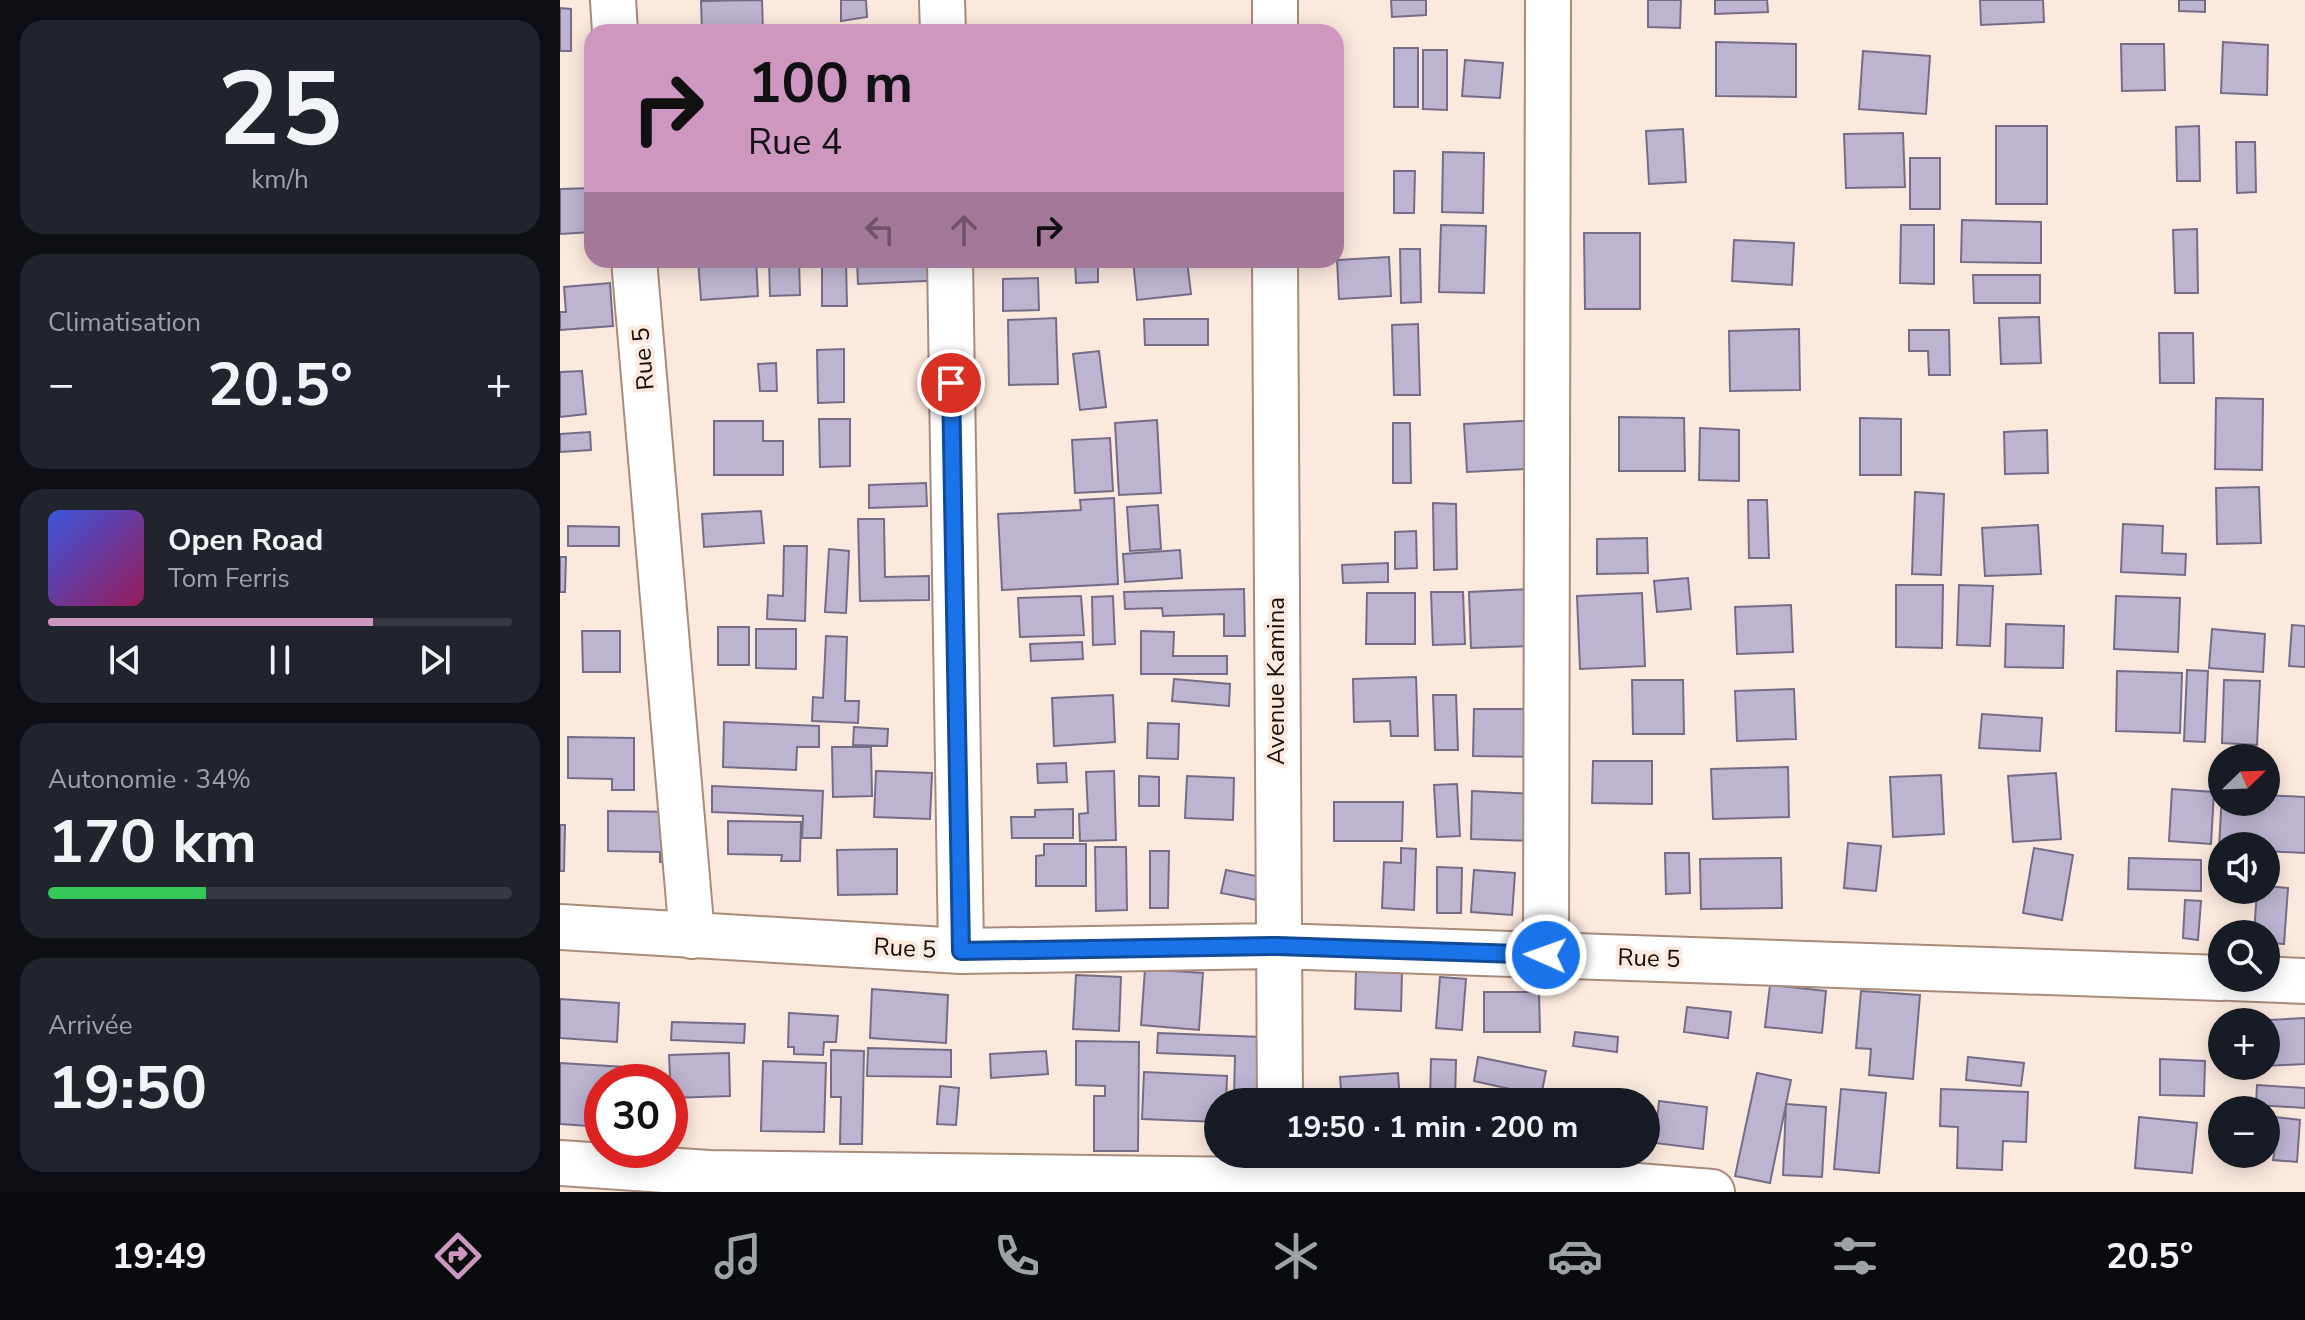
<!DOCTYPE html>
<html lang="fr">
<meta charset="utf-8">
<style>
:root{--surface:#171b24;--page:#20242c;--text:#f1f3f6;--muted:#9ea1a6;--line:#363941;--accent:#cd97c0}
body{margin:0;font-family:"Nunito Sans",sans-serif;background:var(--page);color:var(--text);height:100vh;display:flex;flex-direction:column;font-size:30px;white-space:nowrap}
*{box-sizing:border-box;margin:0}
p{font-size:26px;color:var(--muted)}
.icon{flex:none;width:44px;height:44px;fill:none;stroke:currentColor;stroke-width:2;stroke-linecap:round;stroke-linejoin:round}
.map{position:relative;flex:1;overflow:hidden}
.sheet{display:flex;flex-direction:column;gap:20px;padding:20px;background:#0d0f14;width:560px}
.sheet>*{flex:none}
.top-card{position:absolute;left:24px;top:24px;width:760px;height:244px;border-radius:24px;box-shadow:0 4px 20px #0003;background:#cd97c0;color:#111;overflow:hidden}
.needle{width:52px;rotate:67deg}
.tools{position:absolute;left:1648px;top:744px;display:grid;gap:16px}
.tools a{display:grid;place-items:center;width:72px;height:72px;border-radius:50%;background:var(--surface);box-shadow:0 4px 20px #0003;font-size:40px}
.speed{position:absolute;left:24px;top:1064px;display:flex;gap:16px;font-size:40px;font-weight:700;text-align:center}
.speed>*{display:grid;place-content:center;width:104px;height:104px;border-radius:50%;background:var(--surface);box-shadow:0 4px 20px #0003;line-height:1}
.speed .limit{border:12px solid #d22;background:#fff;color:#111}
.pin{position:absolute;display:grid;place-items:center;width:68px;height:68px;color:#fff;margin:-34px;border:4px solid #fff;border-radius:50%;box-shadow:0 2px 8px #0007}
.me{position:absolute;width:88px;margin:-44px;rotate:272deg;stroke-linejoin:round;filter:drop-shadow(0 0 6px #0008)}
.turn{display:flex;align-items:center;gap:28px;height:168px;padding:0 32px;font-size:36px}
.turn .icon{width:104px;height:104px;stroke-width:2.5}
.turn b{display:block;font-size:56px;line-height:68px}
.lanes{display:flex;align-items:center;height:76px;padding:0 32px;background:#0003;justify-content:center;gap:40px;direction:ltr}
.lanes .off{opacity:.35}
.big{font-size:60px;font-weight:700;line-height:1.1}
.sheet .card{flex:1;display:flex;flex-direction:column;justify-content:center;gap:12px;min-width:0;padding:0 28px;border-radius:24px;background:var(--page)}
.sheet .dial{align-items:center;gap:0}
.dial b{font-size:104px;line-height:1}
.song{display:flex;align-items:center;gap:24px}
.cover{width:96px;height:96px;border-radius:12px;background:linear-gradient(135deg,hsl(230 70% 55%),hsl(330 70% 35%))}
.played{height:8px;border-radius:4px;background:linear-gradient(90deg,var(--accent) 70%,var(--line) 70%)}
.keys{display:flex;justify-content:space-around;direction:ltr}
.heat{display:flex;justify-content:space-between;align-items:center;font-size:44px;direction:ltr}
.charge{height:12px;border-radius:6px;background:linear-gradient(90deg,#34c759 34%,var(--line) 0)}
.trip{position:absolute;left:644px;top:1088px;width:456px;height:80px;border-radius:40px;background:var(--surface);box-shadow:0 4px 20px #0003;font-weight:700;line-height:80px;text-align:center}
.tabs{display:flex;height:128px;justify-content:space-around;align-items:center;background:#090b0e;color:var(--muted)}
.tabs .icon{width:56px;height:56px}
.tabs .selected{color:var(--accent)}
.tabs b{font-size:36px;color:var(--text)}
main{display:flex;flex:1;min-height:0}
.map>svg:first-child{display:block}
.building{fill:#bdb4d2;stroke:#756d88;stroke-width:2}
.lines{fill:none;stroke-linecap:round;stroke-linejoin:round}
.minor-casing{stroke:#a88b7b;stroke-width:48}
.minor{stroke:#fff;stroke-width:44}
.route-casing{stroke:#114b97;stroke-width:20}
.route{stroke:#1a73e8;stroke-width:14}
.labels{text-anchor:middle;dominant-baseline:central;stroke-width:8;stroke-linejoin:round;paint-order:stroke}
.street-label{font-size:24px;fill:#170d07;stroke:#fce9de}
</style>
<main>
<section class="sheet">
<div class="card dial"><b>25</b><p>km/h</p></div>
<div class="card"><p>Climatisation</p>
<div class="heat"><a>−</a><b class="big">20.5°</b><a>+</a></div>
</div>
<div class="card">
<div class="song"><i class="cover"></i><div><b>Open Road</b><p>Tom Ferris</p></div></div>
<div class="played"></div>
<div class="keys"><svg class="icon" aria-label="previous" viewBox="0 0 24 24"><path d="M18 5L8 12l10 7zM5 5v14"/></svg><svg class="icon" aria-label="pause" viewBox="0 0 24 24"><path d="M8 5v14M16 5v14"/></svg><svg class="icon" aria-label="next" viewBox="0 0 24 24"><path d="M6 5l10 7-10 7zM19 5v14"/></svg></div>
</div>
<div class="card"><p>Autonomie · 34%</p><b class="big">170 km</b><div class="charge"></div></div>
<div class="card"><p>Arrivée</p><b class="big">19:50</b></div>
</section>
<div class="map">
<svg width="1745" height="1192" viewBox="0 0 1745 1192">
<rect width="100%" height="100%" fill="#fce9de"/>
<!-- building -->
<path class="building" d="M202 0 203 32H142L141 1Z
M281 0H306L307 17 281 21Z
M831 0H866V15L832 17Z
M1088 0H1121L1120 28 1088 27Z
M1155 0H1207L1208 12 1155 14Z
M1420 0H1483L1484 22 1421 25Z
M1619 0H1645V12L1619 11Z
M0 8 11 9V51H0Z
M1156 42 1236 44V97L1156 96Z
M1663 42 1708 45 1707 95 1661 93Z
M1561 44H1604L1605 90 1562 91Z
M834 48H858V107H834Z
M863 50H887V110L863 109Z
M1303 51 1370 56 1366 114 1299 109Z
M905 60 943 63 940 98 902 96Z
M1436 126H1487V204H1436Z
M1639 126 1640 181H1617L1616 127Z
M1123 129 1126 182 1089 184 1086 131Z
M1343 133 1345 187 1286 188 1284 134Z
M1676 142H1695L1696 192 1677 193Z
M883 152 924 153 923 213 882 212Z
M1350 158H1380V209H1350Z
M834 171H855L854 213H834Z
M32 188V232L0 234V189Z
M1402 220 1481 222V263L1401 262Z
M881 225 926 226 924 293 879 292Z
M1341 225H1374V284L1340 283Z
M1637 229 1638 293H1615L1613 230Z
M1024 233H1080V309H1025Z
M1174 240 1234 243 1232 285 1172 281Z
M840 249H860L861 302 841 303Z
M829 257 831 296 779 299 777 260Z
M138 260H196L198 296 141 300Z
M209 260H239L240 295 210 296Z
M262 260H286L287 306H262Z
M297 260H386L387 280 298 284Z
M515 260H538V282L516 283Z
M573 260H627L631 294 577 300Z
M1413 275H1480V303H1414Z
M478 278 479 310 443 311V279Z
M50 283 53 326 0 330V312H6L4 287Z
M1479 317 1481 363 1441 364 1439 318Z
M496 318 498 384 449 385 448 320Z
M584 319H648V345H585Z
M858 324 860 395H834L832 325Z
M1239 329 1240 390 1170 391 1169 331Z
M1349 330H1389L1390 375H1369L1368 351H1349Z
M1599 333H1633L1634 383H1600Z
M284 349V402L258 403 257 350Z
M539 351 546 407 520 410 513 354Z
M216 363 217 391H200L198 364Z
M22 371 26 414 0 417V372Z
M1656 398 1703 399 1702 470 1655 469Z
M1059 417 1124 418 1125 471H1059Z
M1300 418 1341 419V475H1300Z
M259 419H290V466L260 467Z
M597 420 601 493 559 495 555 423Z
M982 420 985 468 907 472 904 424Z
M154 421H203V441H223V475H154Z
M833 423H850L851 483H833Z
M1140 428 1179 430V481L1139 480Z
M1487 430 1488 473 1445 474 1444 432Z
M30 432 31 450 0 452V434Z
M550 438 553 491 515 493 512 440Z
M366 483 367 506 309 508V485Z
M1699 487 1701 543 1657 544 1656 488Z
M1355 492 1384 494 1381 575 1352 574Z
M554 498 558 584 442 590 438 514 521 510 520 500Z
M1188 500H1207L1209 558H1189Z
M873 503 896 504 897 569 874 570Z
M598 505 601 549 570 551 567 507Z
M201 511 204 543 144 547 142 514Z
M298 519H324L325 577 369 576V600L300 601Z
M1563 524 1603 526 1602 553 1626 554 1625 575 1561 572Z
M1478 525 1481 574 1425 576 1422 528Z
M8 526 59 527V546H8Z
M856 531 857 568 835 569V532Z
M1087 538 1088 573 1037 574V539Z
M224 546H247L245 621 207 619 208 595 223 596Z
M269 549 289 551 286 613 265 612Z
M620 550 622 578 565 582 563 554Z
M0 557H6L5 592H0Z
M828 563V582L783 583 782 565Z
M1128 578 1131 609 1097 612 1094 581Z
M1336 585H1383L1382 648 1336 647Z
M1399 585 1433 586 1430 646 1397 645Z
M684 589 685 636H664V614L603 616 602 608 565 609 564 592Z
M969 589 971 646 911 648 909 592Z
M871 592H903L905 644 873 645Z
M807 593H855V644H806Z
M1082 593 1085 666 1020 669 1017 596Z
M521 596 524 635 460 637 458 598Z
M553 596 555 644 533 645 532 597Z
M1556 596 1620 598 1618 652 1554 649Z
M1231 605 1233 652 1177 654 1175 607Z
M1446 624 1504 626 1503 668 1445 667Z
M1732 625 1745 626V667L1729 666Z
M158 627H189V665H158Z
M196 629H236V669L196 668Z
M1652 629 1705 634 1703 672 1649 668Z
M22 631H60V672H23Z
M581 631 614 632 613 656H667V674H581Z
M266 636 287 637 285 701H299L298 723 252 721 253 697 263 698Z
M522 642 523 659 471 661 470 644Z
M1627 670 1648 671 1645 742 1624 741Z
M1557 671 1622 673 1620 733 1556 731Z
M856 677 858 736H831L830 721 794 722 793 679Z
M614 679 670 684 669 706 612 701Z
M1072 680H1123L1124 734H1073Z
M1664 680 1700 681 1697 745 1662 743Z
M1234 689 1236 739 1177 741 1175 691Z
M553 695 555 742 494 746 492 698Z
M873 695H896L898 750H875Z
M914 709H977V757L913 756Z
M1422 714 1482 718 1480 751 1419 748Z
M164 722 259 726V747H237L236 770 163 767Z
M588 723 619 724 618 759 587 758Z
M294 727 328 729 327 746 293 745Z
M8 737 74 738V790H52V779L8 778Z
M272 747H311L312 796 273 797Z
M1033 761H1092V804L1032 803Z
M506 763 507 782 478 783 477 764Z
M1228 767 1229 817 1153 819 1151 769Z
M316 771 372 773 370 819 314 817Z
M554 771 556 840 520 841 519 814 528 813 526 772Z
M1496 773 1501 839 1453 842 1448 776Z
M1381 775 1384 834 1333 837 1330 777Z
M579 776 599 777V806H579Z
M627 776 674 778 673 820 625 818Z
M897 784 900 836 877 837 874 785Z
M152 786 263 791 261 838H242L243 816 152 812Z
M1612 789 1654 792 1651 844 1609 841Z
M912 791 978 794 977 841 911 839Z
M1662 793V802H1706V795L1745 797V853L1706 851V846L1659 848Z
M774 802H843L842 841H774Z
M513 809V838H452L451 817H475V810Z
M48 811 120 812V862H100V852L48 851Z
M168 821 241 822 240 861H221L222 855 168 854Z
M0 825H5L4 871H0Z
M1288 843 1321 846 1316 891 1284 888Z
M484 844H526V886H476V856L484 855Z
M535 847H566L567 910 536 911Z
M841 848 856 849 854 910 822 908 824 862 841 863Z
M1474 848 1513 855 1502 920 1463 913Z
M337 849V894L278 895 277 850Z
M590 851H609L608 908H590Z
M1105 853H1129L1130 893 1106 894Z
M1221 858 1222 908 1141 909 1140 859Z
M1569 858 1641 860V891L1568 889Z
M877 867 902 868 901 913H877Z
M666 870 701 877 697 900 661 893Z
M914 870 955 873 952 915 911 912Z
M1706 886 1728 888 1724 944 1706 943V934H1694L1697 890H1706Z
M1625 900 1641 901 1638 940 1623 938Z
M585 969 643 973 639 1030 581 1025Z
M796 970 842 972 841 1011 795 1009Z
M516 975 561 977 559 1031 513 1029Z
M880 977 906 979 902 1030 876 1028Z
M1210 985 1266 991 1262 1033 1205 1027Z
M312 989 388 995 386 1043 310 1038Z
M1301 991 1360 995 1353 1079 1309 1075 1311 1049 1296 1048Z
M924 992H979L980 1032H924Z
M0 999 59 1003 57 1042 0 1038Z
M1127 1007 1171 1012 1168 1038 1124 1032Z
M229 1013 278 1016 276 1042H264L263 1055 234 1054V1047H228Z
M1745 1018V1064L1706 1066V1022L1691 1021Z
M112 1022 185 1024 184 1043 111 1040Z
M1015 1032 1058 1037 1057 1052 1013 1046Z
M598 1033 702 1037 701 1097 674 1096 675 1056 597 1053Z
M516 1041 579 1042 578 1151H534V1096H545V1086L516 1085Z
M308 1048 391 1050V1077L307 1076Z
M271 1050 304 1051 302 1144H280L281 1097H271Z
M486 1051 488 1074 431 1078 430 1054Z
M169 1053 170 1096 111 1098 109 1055Z
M918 1057 986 1071 981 1096 914 1081Z
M1408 1057 1464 1063 1461 1086 1406 1080Z
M871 1059 896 1060 895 1102H870Z
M1600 1059 1645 1061 1644 1096 1600 1095Z
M203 1061 266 1063 264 1132 201 1131Z
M0 1063 65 1067V1082H42V1127L0 1124Z
M584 1072 667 1076 666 1102H658V1122L582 1119Z
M838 1073 840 1102H782L780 1077Z
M1197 1073 1231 1080 1210 1183 1175 1176Z
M1697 1085 1745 1088V1108L1696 1105Z
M380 1086 399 1088 396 1125 377 1124Z
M1281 1089 1326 1093 1319 1173 1274 1169Z
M1381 1089 1468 1092 1466 1142 1443 1141 1442 1170 1397 1168 1398 1127 1380 1126Z
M1099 1101 1147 1107 1143 1149 1095 1143Z
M1226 1104 1266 1107 1262 1177 1223 1175Z
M1706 1116 1740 1120 1737 1162 1713 1160 1716 1140 1706 1139Z
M1579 1117 1637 1123 1632 1173 1575 1168Z"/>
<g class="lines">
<!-- minor casing -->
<g class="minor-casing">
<path id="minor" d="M53 0 55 32
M382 0 383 32
M715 0V32
M74 260 132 936
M390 260 401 951
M715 260 720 1102
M0 927 401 951 717 946 1662 978
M986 955 988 0
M1671 978 1745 981
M0 1163 149 1173 1065 1185 1152 1192"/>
</g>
<!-- minor -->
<use href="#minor" class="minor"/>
</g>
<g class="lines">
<!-- route casing -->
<g class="route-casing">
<path id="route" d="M391 383 401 951 717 946 986 955"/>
</g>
<!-- route -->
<use href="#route" class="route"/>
</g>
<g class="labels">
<!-- street labels -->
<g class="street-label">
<text transform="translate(83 359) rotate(-95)">Rue 5</text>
<text transform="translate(716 681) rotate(-90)">Avenue Kamina</text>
<text transform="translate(345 948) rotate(3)">Rue 5</text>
<text transform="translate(1089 958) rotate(2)">Rue 5</text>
</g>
</g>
</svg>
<div class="tools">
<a><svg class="needle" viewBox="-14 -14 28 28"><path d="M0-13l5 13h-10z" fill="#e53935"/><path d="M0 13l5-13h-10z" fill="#9ea1a6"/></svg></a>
<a><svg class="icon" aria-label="sound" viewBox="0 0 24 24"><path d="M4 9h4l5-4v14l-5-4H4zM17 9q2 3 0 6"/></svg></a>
<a><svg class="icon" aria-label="search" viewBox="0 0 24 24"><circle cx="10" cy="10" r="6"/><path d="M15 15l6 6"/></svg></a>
<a>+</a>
<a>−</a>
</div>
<div class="speed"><div class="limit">30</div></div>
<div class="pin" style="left:391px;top:383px;background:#d93025"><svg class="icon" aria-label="arrive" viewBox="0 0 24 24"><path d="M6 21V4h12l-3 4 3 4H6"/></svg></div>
<svg class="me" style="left:986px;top:955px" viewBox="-20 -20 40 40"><circle r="17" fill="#1a73e8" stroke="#fff" stroke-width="3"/><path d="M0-11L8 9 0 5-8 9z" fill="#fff"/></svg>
<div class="trip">19:50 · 1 min · 200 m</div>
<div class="top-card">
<div class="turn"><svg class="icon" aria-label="right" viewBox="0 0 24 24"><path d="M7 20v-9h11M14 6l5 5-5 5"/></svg><div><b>100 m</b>Rue 4</div></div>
<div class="lanes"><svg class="icon off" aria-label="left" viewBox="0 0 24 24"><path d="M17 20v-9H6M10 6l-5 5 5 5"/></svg><svg class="icon off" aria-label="ahead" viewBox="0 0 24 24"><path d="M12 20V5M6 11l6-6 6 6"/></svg><svg class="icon" aria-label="right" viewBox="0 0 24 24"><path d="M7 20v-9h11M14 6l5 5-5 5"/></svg></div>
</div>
</div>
</main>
<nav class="tabs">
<b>19:49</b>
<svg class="icon selected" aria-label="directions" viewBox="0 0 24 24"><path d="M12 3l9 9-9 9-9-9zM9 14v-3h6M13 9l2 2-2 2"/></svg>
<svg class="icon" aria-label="music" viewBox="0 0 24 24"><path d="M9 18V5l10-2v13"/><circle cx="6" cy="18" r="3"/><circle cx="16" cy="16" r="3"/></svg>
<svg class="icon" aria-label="phone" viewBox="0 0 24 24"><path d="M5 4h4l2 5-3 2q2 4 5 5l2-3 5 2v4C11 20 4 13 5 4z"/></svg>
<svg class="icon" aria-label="climate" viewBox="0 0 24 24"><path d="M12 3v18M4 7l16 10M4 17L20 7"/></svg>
<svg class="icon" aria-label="car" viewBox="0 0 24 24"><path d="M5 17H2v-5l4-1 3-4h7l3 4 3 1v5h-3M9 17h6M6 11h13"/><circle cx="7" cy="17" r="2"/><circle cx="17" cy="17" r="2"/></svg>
<svg class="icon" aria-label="filters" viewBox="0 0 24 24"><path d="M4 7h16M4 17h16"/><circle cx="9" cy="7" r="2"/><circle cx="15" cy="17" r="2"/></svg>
<b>20.5°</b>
</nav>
